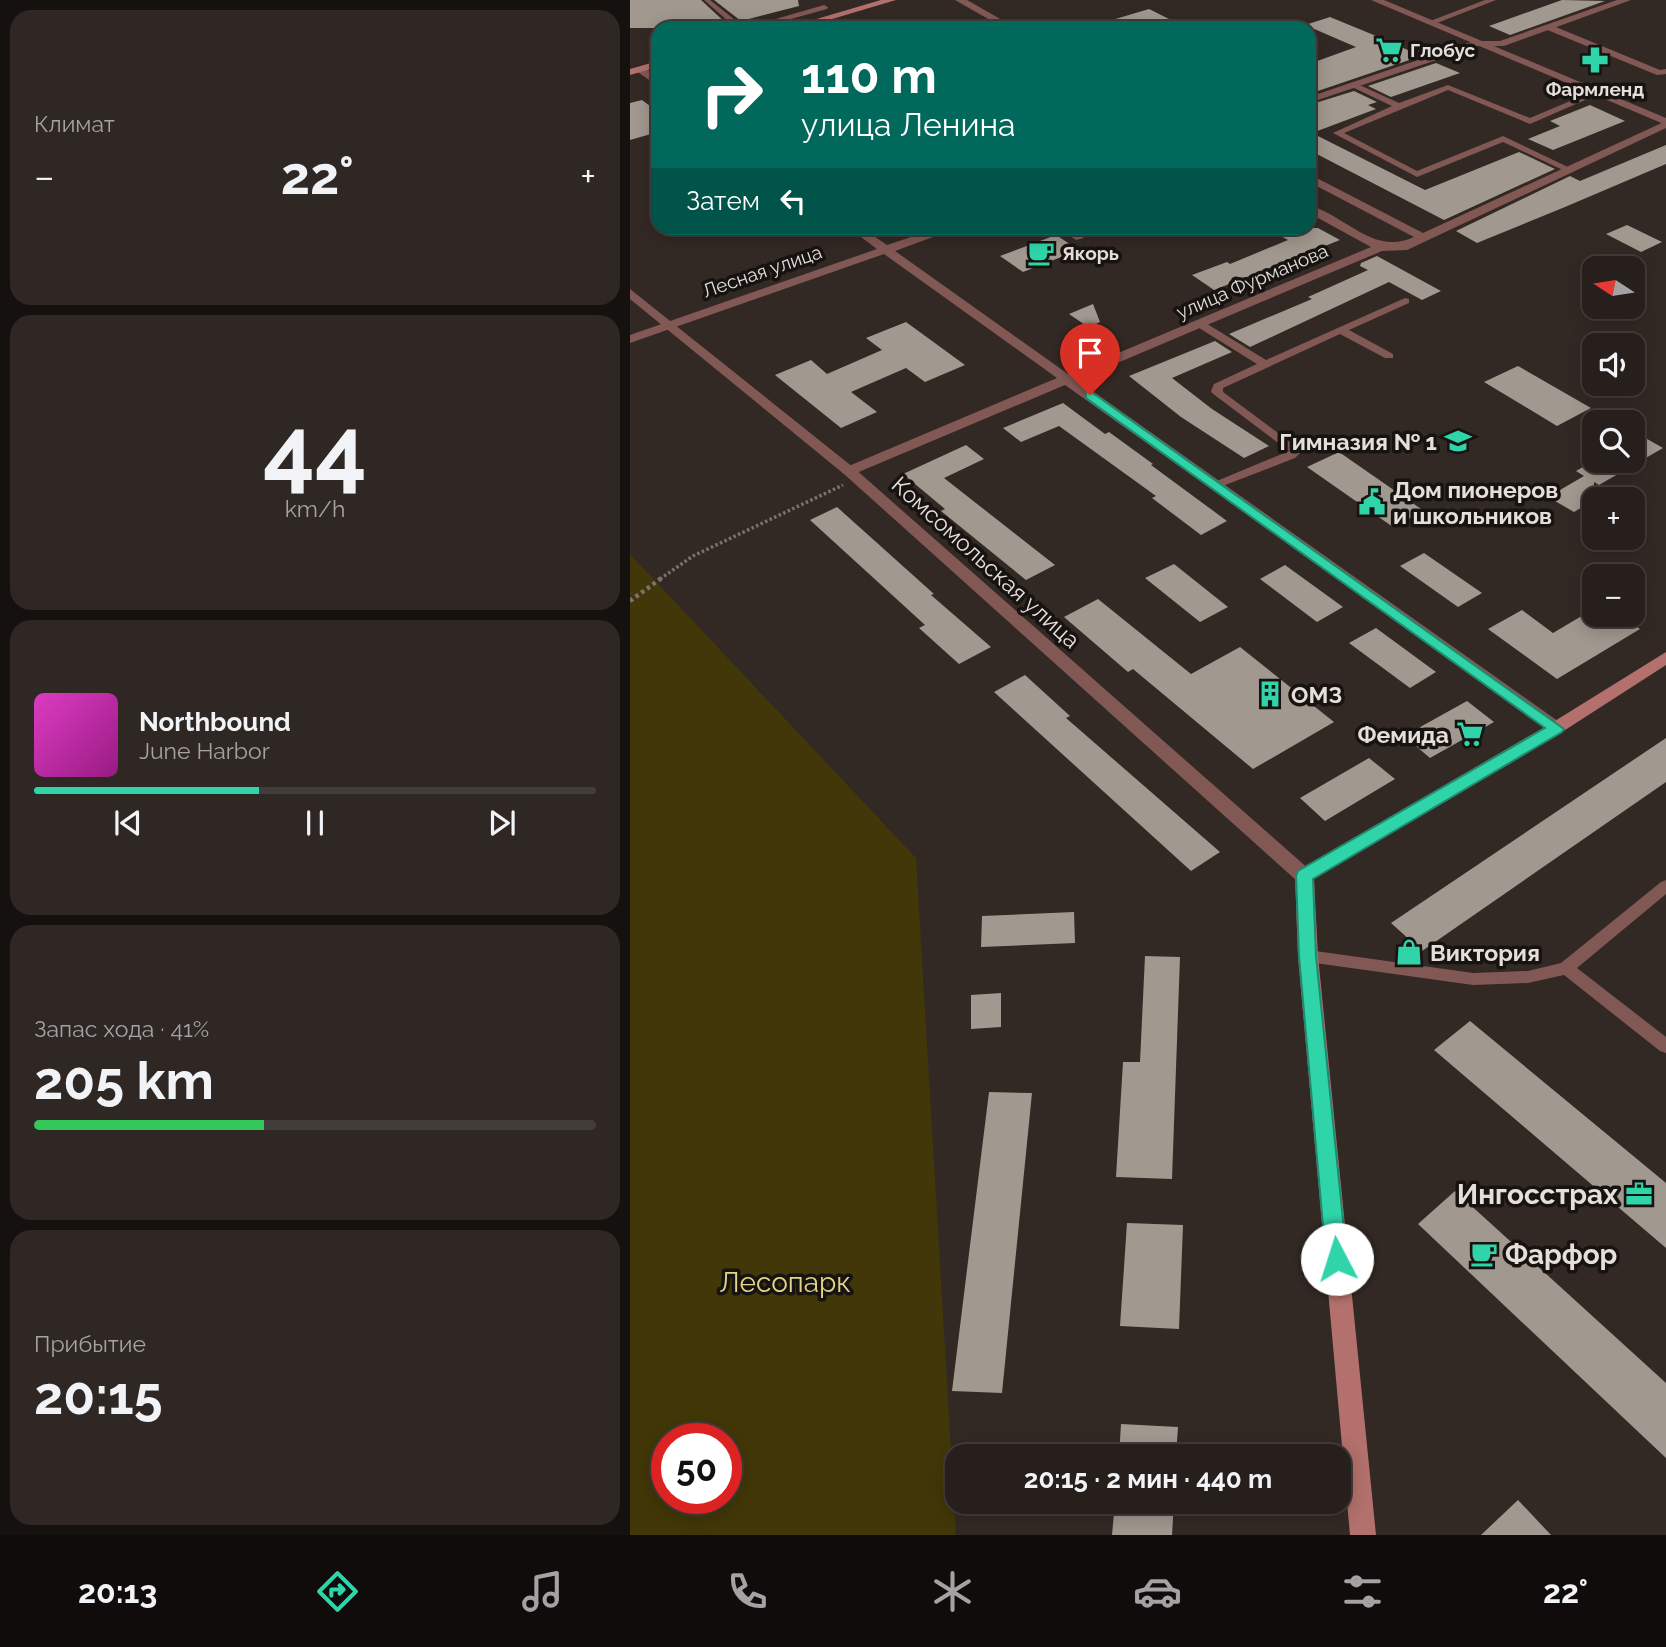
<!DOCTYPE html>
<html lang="ru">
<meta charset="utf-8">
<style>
:root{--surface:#261f1b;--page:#2e2724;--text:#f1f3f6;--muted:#a4a2a3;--line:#423d3a;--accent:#30d4a9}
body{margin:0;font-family:Raleway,sans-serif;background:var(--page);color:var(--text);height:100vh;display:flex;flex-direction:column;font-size:26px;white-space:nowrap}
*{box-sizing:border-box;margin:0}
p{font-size:23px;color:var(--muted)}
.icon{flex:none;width:38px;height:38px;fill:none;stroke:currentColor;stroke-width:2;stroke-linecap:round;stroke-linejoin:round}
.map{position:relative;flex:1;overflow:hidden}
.drawer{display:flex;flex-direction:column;gap:10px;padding:10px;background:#15110f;width:630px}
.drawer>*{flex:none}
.top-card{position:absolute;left:21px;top:21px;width:665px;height:214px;border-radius:21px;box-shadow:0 4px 18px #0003,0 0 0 2px var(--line);background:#00695c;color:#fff;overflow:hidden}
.needle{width:46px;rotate:282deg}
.buttons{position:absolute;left:952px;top:256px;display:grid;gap:14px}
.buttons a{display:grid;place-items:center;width:63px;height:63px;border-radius:14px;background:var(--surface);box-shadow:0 4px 18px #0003,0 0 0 2px var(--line);font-size:35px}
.speed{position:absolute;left:21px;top:1423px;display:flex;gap:14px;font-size:35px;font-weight:700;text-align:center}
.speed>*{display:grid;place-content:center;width:91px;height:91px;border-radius:50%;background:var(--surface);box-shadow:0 4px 18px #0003,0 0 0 2px var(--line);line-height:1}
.speed .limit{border:10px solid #d22;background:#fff;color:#111}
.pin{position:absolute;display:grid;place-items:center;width:60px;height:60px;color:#fff;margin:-72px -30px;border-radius:50% 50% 50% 0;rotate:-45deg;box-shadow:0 0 7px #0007}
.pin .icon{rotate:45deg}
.me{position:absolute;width:77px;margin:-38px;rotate:355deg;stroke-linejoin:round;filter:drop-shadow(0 0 5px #0008)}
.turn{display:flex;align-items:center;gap:24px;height:147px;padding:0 35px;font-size:32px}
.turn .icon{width:91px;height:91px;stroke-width:2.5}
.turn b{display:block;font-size:49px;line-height:60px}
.then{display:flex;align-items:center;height:66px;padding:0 35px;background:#0003;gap:14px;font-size:26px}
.big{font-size:52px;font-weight:700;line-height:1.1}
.drawer .widget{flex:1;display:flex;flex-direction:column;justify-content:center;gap:10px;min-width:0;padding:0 24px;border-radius:21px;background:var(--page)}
.drawer .dial{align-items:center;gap:0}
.dial b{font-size:91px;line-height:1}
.song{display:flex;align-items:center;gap:21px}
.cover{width:84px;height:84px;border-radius:10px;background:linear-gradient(135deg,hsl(310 70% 55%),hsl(310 70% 35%))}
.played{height:7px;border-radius:4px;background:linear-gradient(90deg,var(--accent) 40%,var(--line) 40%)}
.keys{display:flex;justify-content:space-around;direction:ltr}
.heat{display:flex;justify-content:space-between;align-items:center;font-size:38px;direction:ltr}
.charge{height:10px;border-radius:5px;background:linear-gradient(90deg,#34c759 41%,var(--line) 0)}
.trip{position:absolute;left:315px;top:1444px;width:406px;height:70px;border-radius:21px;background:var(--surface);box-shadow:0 4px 18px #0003,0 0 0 2px var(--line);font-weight:700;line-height:70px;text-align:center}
.menu{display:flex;height:112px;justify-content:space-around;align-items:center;background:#0f0c0b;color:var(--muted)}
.menu .icon{width:49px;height:49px}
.menu .active{color:var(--accent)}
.menu b{font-size:32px;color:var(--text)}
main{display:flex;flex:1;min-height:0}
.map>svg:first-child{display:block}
.green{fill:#413708;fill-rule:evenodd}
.building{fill:#a1988f}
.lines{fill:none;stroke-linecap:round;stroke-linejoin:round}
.path-far1{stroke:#7c736f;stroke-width:3.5;stroke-dasharray:2.5 2.5;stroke-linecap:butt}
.path{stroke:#7c736f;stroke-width:4.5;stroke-dasharray:3.5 3.5;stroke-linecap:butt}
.service{fill:#825855;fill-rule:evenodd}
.minor{fill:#825855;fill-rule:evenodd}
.tertiary{fill:#825855;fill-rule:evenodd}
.secondary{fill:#b3706c;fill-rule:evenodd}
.route{fill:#30d4a9;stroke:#1f8a6e;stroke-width:2}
.labels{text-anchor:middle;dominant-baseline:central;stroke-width:7;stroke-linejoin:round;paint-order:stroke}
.far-poi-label{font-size:19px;font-weight:bold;fill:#e5dedb;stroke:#171311;text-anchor:start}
.far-street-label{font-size:19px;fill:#e5dedb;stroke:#171311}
.poi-label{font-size:23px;font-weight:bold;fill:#e5dedb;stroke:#171311;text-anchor:start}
.street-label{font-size:23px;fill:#e5dedb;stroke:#171311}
.near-poi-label{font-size:28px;font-weight:bold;fill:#e5dedb;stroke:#171311;text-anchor:end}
.near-park-label{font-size:28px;fill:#e3d287;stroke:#171311}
</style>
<main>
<section class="drawer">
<div class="widget"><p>Климат</p>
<div class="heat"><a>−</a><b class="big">22°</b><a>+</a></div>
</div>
<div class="widget dial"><b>44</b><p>km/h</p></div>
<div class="widget">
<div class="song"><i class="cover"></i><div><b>Northbound</b><p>June Harbor</p></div></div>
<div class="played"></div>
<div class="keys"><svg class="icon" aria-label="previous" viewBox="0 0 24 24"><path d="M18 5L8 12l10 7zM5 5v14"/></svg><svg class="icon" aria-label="pause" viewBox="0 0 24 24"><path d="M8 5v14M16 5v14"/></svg><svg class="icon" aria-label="next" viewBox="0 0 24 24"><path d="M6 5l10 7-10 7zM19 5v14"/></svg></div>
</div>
<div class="widget"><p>Запас хода · 41%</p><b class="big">205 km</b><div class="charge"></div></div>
<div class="widget"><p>Прибытие</p><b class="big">20:15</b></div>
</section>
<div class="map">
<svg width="1036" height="1535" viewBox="0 0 1036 1535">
<rect width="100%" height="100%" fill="#332924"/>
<!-- green -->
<path class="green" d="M0 554 286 858 326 1535H0ZM96 1438V1498H37V1438Z"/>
<!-- building -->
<path class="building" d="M0 0H71L98 25 85 28H0Z
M84 0H168L169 6 111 21Z
M932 0 975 1 880 35 859 26Z
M519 9 557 28H473L472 23Z
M700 17 751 38 791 56 679 94V64L726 47 675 25Z
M806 63 830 73 761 97 738 86Z
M724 91 747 102 738 105 746 109 682 133 795 190 889 152 925 169 814 220 679 150V105Z
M12 100 28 112V132L0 140V103Z
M960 105 995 121 923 150 898 139 930 126 920 121Z
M1036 145V164L935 207 847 243 826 231 940 176 950 181Z
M997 225 1032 242 1011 252 976 234Z
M637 228H688L710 240 584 290 562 275 597 262 600 264 658 240Z
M426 235 449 250 393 272 370 256Z
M747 256 811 291 792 300 759 282 620 347 599 334 682 299 678 297 738 270 730 266 731 263Z
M463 304 470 322 458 327 439 314Z
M276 322 335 365 295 382 276 368 221 392 247 412 211 428 145 375 181 360 197 374 252 350 236 338Z
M585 341 602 352 542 378 582 409 639 446 614 458 551 417 499 376Z
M888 366 961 408 927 426 854 382Z
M433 403 475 434 479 432 523 464 521 465 597 521 571 535 522 498 526 496 429 426 391 442 373 428Z
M1003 431 1033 448 969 485 964 482V500L944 512 918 497 954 476 946 471 965 460H1003Z
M336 445 354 459 314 478 425 565 396 580 311 511 315 509 273 474Z
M709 452 794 511 763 527 677 467Z
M207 507 304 594 301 595 361 647 329 664 289 628 295 625 180 520Z
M794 553 852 593 828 607 770 566Z
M544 564 598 607 570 622 515 578Z
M655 565 713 607 687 622 630 579Z
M468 599 561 674 610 647 704 722 623 769 503 669 498 672 434 617Z
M892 610 923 633 955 614H988L1010 629 927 679 858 629Z
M746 628 806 672 780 688 719 643Z
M395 675 440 716 436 718 590 852 561 871 364 692Z
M837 701 864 722 800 758 774 736Z
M1036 738V782L792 951 761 923Z
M739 758 765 779 695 821 670 798Z
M444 912 445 943 351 947 352 916Z
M515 956 550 957 542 1179 486 1177 493 1062H510Z
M371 993V1027L341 1029V995Z
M840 1021 1036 1183V1248L804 1050Z
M359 1092 402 1093 372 1393 322 1391Z
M825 1191 1036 1383V1458L788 1224Z
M497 1223 553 1225 549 1329 490 1326Z
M491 1424 548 1427 546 1456H489Z
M888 1500 921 1535H851Z
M485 1502H544L542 1535H482Z"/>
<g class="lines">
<!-- path-far1 -->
<path class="path-far1" d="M30 579 63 556 213 485"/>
<!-- path -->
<path class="path" d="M0 601 33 577"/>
<!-- service -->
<path class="service" d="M74 0H80L115 28H106Z
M855 0H866L802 25 795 23Z
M194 5 198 7 197 9 128 28H115Z
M915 25H921L1030 70 1036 69V74L1027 75 915 29Z
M723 82 769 103 818 85 900 118 964 91 971 93 900 124 818 90 714 133 787 171 873 136 942 169 935 171 873 142 787 177 703 133 762 106 720 86 719 84Z
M428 228H439L454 238 446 240Z
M775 298 779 299V303L719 330 763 354V358H755L710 334 593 388V392L672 451 665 458 590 487H582V483L659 451 582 393 581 391 584 384 627 364 566 326V322H574L636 360Z
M1036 880V894L947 968 1036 1037V1053L1030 1051 934 975 898 983 843 985 678 962 672 960 670 956 672 952 678 950 843 973 898 971 931 963 1031 882Z"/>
<!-- minor -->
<path class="minor" d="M325 0H337L386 28H374Z
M987 0H1001L874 46H848L679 103V97L844 41H870Z
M6 67H14L28 78V86L6 71Z
M1036 121V128L777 250 752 251 447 380 932 724 935 728 932 732 926 734 435 385 224 474H214L212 471 214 468 427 378 254 254 0 343V335L247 249 219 228H232L257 245 308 228H324L322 230 265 251 438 374 741 247 679 213V205C716 216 744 256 784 237L679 182V174L793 233Z"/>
<!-- tertiary -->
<path class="tertiary" d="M741 0H754L1036 118V125Z
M0 289 224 468 681 871 683 876 681 881H667L214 474 0 299Z"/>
<!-- secondary -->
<path class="secondary" d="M251 0H266L172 28H156Z
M28 61V67L0 75V69Z
M1036 652V665L932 732 684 879 688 956 746 1535H720L668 956 665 876 667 871 920 724Z"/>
</g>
<!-- route -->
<path class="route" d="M460 391 934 729 932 732 683 879 686 956 717 1259 714 1266 707 1269 699 1266 696 1259 669 956 666 876 668 871 915 728 456 398V392Z"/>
<!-- icons -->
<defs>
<g id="supermarket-bare" transform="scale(2.1)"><path d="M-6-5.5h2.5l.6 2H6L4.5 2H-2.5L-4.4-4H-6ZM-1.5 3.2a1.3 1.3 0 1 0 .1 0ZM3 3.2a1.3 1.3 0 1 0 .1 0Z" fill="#30d4a9" stroke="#171311" stroke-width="2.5" paint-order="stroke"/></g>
<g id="pharmacy-bare" transform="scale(2.1)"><path d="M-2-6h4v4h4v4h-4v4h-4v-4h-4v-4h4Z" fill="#30d4a9" stroke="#171311" stroke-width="2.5" paint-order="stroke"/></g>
<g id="cafe-bare" transform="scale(2.1)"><path d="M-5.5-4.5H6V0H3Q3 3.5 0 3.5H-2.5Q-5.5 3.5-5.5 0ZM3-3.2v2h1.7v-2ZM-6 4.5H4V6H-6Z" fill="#30d4a9" stroke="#171311" stroke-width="2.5" paint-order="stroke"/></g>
<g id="school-bare" transform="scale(2.1)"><path d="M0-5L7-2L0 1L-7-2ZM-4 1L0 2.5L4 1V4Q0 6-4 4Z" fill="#30d4a9" stroke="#171311" stroke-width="2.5" paint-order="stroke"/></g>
<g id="civic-bare" transform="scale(2.1)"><path d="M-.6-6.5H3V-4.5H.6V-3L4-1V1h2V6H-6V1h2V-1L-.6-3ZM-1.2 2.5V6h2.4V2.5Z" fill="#30d4a9" stroke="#171311" stroke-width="2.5" paint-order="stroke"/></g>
<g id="building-bare" transform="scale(2.1)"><path d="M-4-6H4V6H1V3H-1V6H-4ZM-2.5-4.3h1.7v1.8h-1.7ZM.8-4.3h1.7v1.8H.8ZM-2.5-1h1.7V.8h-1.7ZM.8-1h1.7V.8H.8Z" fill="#30d4a9" stroke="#171311" stroke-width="2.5" paint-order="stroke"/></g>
<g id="shop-bare" transform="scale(2.1)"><path d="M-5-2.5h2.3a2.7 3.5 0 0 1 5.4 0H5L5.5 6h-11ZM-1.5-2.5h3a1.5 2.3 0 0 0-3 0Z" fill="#30d4a9" stroke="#171311" stroke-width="2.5" paint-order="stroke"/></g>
<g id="office-bare" transform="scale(2.1)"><path d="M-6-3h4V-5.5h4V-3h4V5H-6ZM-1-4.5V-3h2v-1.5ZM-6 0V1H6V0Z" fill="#30d4a9" stroke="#171311" stroke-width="2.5" paint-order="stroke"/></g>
</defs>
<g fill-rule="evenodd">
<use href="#supermarket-bare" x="759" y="50"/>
<use href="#pharmacy-bare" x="965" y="60"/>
<use href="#cafe-bare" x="411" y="253"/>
<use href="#school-bare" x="828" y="441"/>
<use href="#civic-bare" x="742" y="502"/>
<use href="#building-bare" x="640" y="694"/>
<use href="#supermarket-bare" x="840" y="734"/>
<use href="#shop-bare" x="779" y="952"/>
<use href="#office-bare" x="1009" y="1194"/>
<use href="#cafe-bare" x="854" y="1254"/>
</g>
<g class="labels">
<!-- far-poi labels -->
<g class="far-poi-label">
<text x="780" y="50">Глобус</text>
<text x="965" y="89" text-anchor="middle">Фармленд</text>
<text x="432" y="253">Якорь</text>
</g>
<!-- far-street labels -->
<g class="far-street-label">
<text transform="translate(132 271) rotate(-19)">Лесная улица</text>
<text transform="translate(622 281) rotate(-23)">улица Фурманова</text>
</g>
<!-- poi labels -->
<g class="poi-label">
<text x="807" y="441" text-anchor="end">Гимназия № 1</text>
<text x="763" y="489">Дом пионеров<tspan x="763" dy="26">и школьников</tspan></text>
<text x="661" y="694">ОМЗ</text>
<text x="819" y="734" text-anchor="end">Фемида</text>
<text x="800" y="952">Виктория</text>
</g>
<!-- street labels -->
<g class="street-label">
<text transform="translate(356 562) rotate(42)">Комсомольская улица</text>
</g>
<!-- near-poi labels -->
<g class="near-poi-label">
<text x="988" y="1194">Ингосстрах</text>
<text x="875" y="1254" text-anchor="start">Фарфор</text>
</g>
<!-- near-park labels -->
<g class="near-park-label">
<text x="155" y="1282">Лесопарк</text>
</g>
</g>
</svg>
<div class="buttons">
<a><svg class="needle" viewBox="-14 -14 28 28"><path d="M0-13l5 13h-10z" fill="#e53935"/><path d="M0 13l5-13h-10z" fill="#a4a2a3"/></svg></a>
<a><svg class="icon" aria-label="sound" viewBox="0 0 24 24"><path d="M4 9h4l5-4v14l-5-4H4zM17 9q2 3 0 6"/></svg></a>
<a><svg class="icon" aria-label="search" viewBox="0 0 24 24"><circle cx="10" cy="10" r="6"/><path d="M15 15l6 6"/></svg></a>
<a>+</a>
<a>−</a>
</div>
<div class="speed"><div class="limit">50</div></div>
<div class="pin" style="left:460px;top:395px;background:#d93025"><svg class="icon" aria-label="arrive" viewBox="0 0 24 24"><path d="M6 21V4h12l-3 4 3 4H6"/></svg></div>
<svg class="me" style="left:707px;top:1259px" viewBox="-20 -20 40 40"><circle r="19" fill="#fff"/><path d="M0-13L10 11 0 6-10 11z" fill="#30d4a9"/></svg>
<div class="trip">20:15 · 2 мин · 440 m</div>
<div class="top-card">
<div class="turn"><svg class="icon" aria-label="right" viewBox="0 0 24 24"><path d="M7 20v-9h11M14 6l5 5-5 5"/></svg><div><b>110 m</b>улица Ленина</div></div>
<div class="then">Затем<svg class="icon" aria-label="left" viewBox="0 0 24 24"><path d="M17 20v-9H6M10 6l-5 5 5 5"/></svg></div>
</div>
</div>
</main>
<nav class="menu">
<b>20:13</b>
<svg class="icon active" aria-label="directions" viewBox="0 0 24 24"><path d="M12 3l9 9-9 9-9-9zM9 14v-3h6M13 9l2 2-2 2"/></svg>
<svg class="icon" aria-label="music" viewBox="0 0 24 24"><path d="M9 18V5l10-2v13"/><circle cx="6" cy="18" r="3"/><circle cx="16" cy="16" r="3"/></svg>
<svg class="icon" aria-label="phone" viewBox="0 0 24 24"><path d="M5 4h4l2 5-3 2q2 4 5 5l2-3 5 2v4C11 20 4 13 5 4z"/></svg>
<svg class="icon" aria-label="climate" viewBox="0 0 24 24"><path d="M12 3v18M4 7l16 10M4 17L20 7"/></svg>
<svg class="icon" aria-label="car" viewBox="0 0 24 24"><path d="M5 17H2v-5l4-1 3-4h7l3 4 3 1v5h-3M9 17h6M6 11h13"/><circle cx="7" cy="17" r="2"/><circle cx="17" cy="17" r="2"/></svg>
<svg class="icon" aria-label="filters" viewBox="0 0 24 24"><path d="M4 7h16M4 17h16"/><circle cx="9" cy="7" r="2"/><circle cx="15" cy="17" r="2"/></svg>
<b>22°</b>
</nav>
